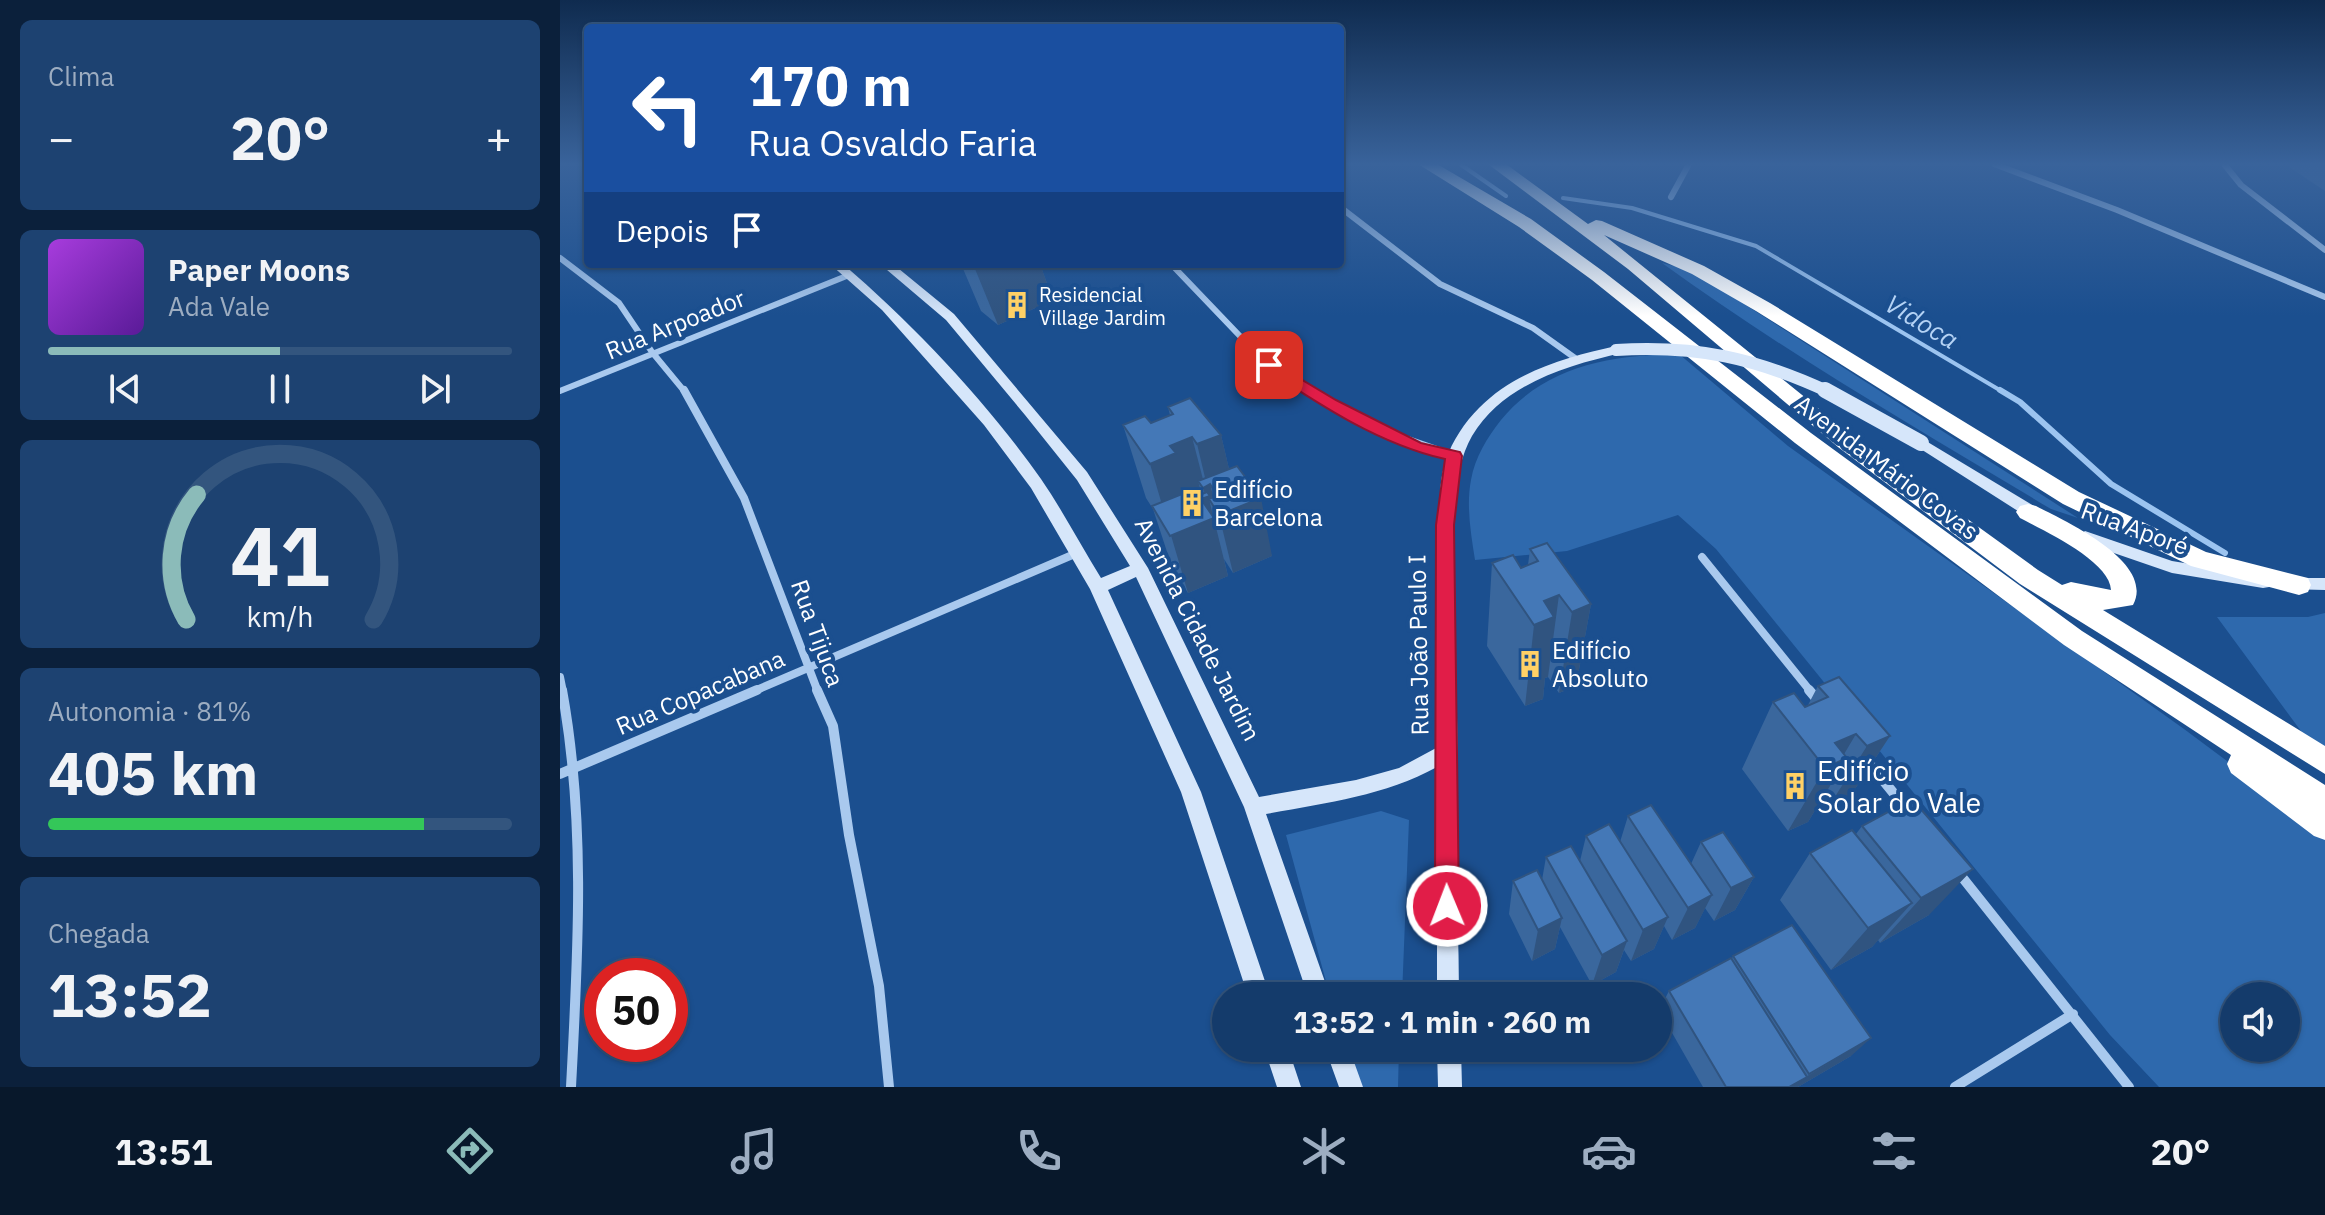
<!DOCTYPE html>
<html lang="pt">
<meta charset="utf-8">
<style>
:root{--surface:#143b6b;--page:#1d4271;--text:#f1f3f6;--muted:#9dadc1;--line:#33557e;--accent:#8bbbb9}
body{margin:0;font-family:"IBM Plex Sans",sans-serif;background:var(--page);color:var(--text);height:100vh;display:flex;flex-direction:column;font-size:30px;white-space:nowrap}
*{box-sizing:border-box;margin:0}
p{font-size:26px;color:var(--muted)}
.icon{flex:none;width:44px;height:44px;fill:none;stroke:currentColor;stroke-width:2;stroke-linecap:round;stroke-linejoin:round}
.map{position:relative;flex:1;overflow:hidden}
.side{display:flex;flex-direction:column;gap:20px;padding:20px;background:#0b203b;width:560px}
.side>*{flex:none}
.hud{position:absolute;left:24px;top:24px;width:760px;height:244px;border-radius:8px;box-shadow:0 2px 6px #0004,0 0 0 2px var(--line);background:#1a4fa0;color:#fff;overflow:hidden}
.controls{position:absolute;left:1660px;top:982px;display:grid;gap:16px}
.controls a{display:grid;place-items:center;width:80px;height:80px;border-radius:50%;background:var(--surface);box-shadow:0 2px 6px #0004,0 0 0 2px var(--line);font-size:40px}
.speed{position:absolute;left:24px;top:958px;display:flex;gap:16px;font-size:40px;font-weight:700;text-align:center}
.speed>*{display:grid;place-content:center;width:104px;height:104px;border-radius:50%;background:var(--surface);box-shadow:0 2px 6px #0004,0 0 0 2px var(--line);line-height:1}
.speed .limit{border:12px solid #d22;background:#fff;color:#111}
.pin{position:absolute;display:grid;place-items:center;width:68px;height:68px;color:#fff;margin:-34px;border-radius:16px;box-shadow:0 4px 12px #0006}
.me{position:absolute;width:88px;margin:-44px;rotate:359deg;stroke-linejoin:round;filter:drop-shadow(0 0 6px #0008)}
.turn{display:flex;align-items:center;gap:28px;height:168px;padding:0 32px;font-size:36px}
.turn .icon{width:104px;height:104px;stroke-width:2.5}
.turn b{display:block;font-size:56px;line-height:68px}
.then{display:flex;align-items:center;height:76px;padding:0 32px;background:#0003;gap:16px;font-size:30px}
.big{font-size:60px;font-weight:800;line-height:1.1}
.side .tile{flex:1;display:flex;flex-direction:column;justify-content:center;gap:12px;min-width:0;padding:0 28px;border-radius:12px;background:var(--page)}
.side .dial{align-items:center;gap:0}
.dial svg{height:208px;overflow:visible;fill:none;stroke:var(--line);stroke-width:7;stroke-linecap:round;text-anchor:middle}
.dial text{fill:var(--text);stroke:none}
.song{display:flex;align-items:center;gap:24px}
.cover{width:96px;height:96px;border-radius:12px;background:linear-gradient(135deg,hsl(280 70% 55%),hsl(270 70% 35%))}
.played{height:8px;border-radius:4px;background:linear-gradient(90deg,var(--accent) 50%,var(--line) 50%)}
.keys{display:flex;justify-content:space-around;direction:ltr}
.heat{display:flex;justify-content:space-between;align-items:center;font-size:44px;direction:ltr}
.charge{height:12px;border-radius:6px;background:linear-gradient(90deg,#34c759 81%,var(--line) 0)}
.trip{position:absolute;left:652px;top:982px;width:460px;height:80px;border-radius:40px;background:var(--surface);box-shadow:0 2px 6px #0004,0 0 0 2px var(--line);font-weight:800;line-height:80px;text-align:center}
.menu{display:flex;height:128px;justify-content:space-around;align-items:center;background:#08182b;color:var(--muted)}
.menu .icon{width:56px;height:56px}
.menu .selected{color:var(--accent)}
.menu b{font-size:36px;color:var(--text)}
main{display:flex;flex:1;min-height:0}
.map>svg:first-child{display:block}
.green{fill:#2e69ad;fill-rule:evenodd}
.lines{fill:none;stroke-linecap:round;stroke-linejoin:round}
.stream-far1{stroke:#9cc4f0;stroke-width:4}
.stream{stroke:#9cc4f0;stroke-width:6}
.street-far2{stroke:#a9c9ee;stroke-width:6}
.street-far1{stroke:#a9c9ee;stroke-width:8}
.street{stroke:#a9c9ee;stroke-width:10}
.secondary{fill:#d6e6fa;fill-rule:evenodd}
.highway{fill:#fff;fill-rule:evenodd}
.secondary-bridge-far1{stroke:#d6e6fa;stroke-width:12}
.secondary-bridge{stroke:#d6e6fa;stroke-width:16}
.wall{fill:#3a679d}
.shaded-wall{fill:#305480;fill-rule:evenodd}
.building{fill:#4478b7;stroke:#305480;stroke-width:2}
.route{fill:#e11d48;stroke:#92132f;stroke-width:2}
.labels{text-anchor:middle;dominant-baseline:central;stroke-width:8;stroke-linejoin:round;paint-order:stroke}
.far-poi-label{font-size:20px;fill:#fff;stroke:#1b4f8f;text-anchor:start}
.street-label{font-size:24px;fill:#fff;stroke:#1b4f8f}
.poi-label{font-size:24px;fill:#fff;stroke:#1b4f8f;text-anchor:start}
.water-label{font-size:26px;font-style:italic;fill:#b5d3f5;stroke:#1b4f8f}
.near-poi-label{font-size:28px;fill:#fff;stroke:#1b4f8f;text-anchor:start}
</style>
<main>
<section class="side">
<div class="tile"><p>Clima</p>
<div class="heat"><a>−</a><b class="big">20°</b><a>+</a></div>
</div>
<div class="tile">
<div class="song"><i class="cover"></i><div><b>Paper Moons</b><p>Ada Vale</p></div></div>
<div class="played"></div>
<div class="keys"><svg class="icon" aria-label="previous" viewBox="0 0 24 24"><path d="M18 5L8 12l10 7zM5 5v14"/></svg><svg class="icon" aria-label="pause" viewBox="0 0 24 24"><path d="M8 5v14M16 5v14"/></svg><svg class="icon" aria-label="next" viewBox="0 0 24 24"><path d="M6 5l10 7-10 7zM19 5v14"/></svg></div>
</div>
<div class="tile dial"><svg viewBox="0 0 100 80">
<path d="M14 69A42 42 0 1 1 86 69"/>
<path d="M14 69A42 42 0 0 1 18 21" stroke="#8bbbb9"/>
<text x="50" y="56" font-size="32" font-weight="700">41</text>
<text x="50" y="72" font-size="11">km/h</text>
</svg></div>
<div class="tile"><p>Autonomia · 81%</p><b class="big">405 km</b><div class="charge"></div></div>
<div class="tile"><p>Chegada</p><b class="big">13:52</b></div>
</section>
<div class="map">
<svg width="1765" height="1087" viewBox="0 0 1765 1087">
<rect width="100%" height="100%" fill="#1b4f8f"/>
<!-- green -->
<path class="green" d="M1102 263 1131 270 1518 518 1491 509C1359 430 1226 353 1102 263Z
M1119 354 1228 446 1624 729 1765 834V1087H1599L1550 1035 1156 549 1118 515 1007 551 915 560C911 534 906 506 911 480 915 457 927 438 941 420 986 365 1052 355 1119 354ZM1674 996H1726V1048H1674Z
M1765 613V752L1749 742 1657 617H1748Z
M821 811 849 820 842 996H770L726 835Z
M784 1048H839L838 1087H794Z"/>
<g class="lines">
<!-- stream-far1 -->
<path class="stream-far1" d="M900 164 946 196
M1003 198 1072 208 1196 246 1443 392"/>
<!-- stream -->
<path class="stream" d="M1440 390 1460 402 1551 484 1665 553"/>
<!-- street-far2 -->
<path class="street-far2" d="M1434 164 1557 210 1765 297
M1664 164 1681 185 1765 250
M1111 197 1129 164
M780 207 880 284 973 328 1015 358
M0 258 59 303 92 352 125 392
M611 264 699 356 749 392
M0 391 289 275"/>
<!-- street-far1 -->
<path class="street-far1" d="M124 390 184 498 258 692
M746 390 822 431 894 456
M1142 557 1251 692
M0 677 3 692
M192 692 517 553"/>
<!-- street -->
<path class="street" d="M2 690C26 822 18 954 11 1087
M257 690 273 726 289 835 319 986 329 1087
M1249 690 1260 703
M1304 757 1349 812
M0 774 197 690
M1398 872 1569 1087
M1395 1087 1513 1014"/>
<!-- secondary -->
<path class="secondary" d="M270 264H283C355 326 426 401 481 479 503 511 521 546 541 578L570 566 517 480 465 415 386 320 320 264H333L394 314 527 472 588 568 699 797 796 780 839 768 878 747C881 670 872 592 879 514 880 497 880 476 886 460 892 441 905 422 919 408 955 371 1007 357 1056 346L1061 347V353C1006 366 943 384 912 436 877 496 897 646 897 718 898 756 896 794 896 833 896 887 899 942 899 996H877V767C824 796 765 803 706 814L770 996H748L684 807 576 577 548 590 641 792 710 996H688L621 792 530 589 471 488 424 425 322 310Z
M1361 438 1484 512 1486 516 1484 520H1472L1356 446 1354 443 1356 440Z
M1525 531 1612 561 1703 576 1709 577 1711 582 1709 587 1703 588 1612 573 1519 541 1517 537Z
M1730 578H1765V590L1724 589 1722 584 1724 579Z
M704 1048H728L741 1087H717Z
M765 1048H789L803 1087H779Z
M877 1048H901L902 1087H878Z"/>
<!-- highway -->
<path class="highway" d="M858 164H877L971 219 1044 272 1251 433 1522 631 1765 785V840L1754 836 1671 773 1667 764 1671 755 1504 645 1235 443 1032 280 959 227Z
M928 164H946L1028 224 1036 220 1042 221 1144 266 1210 303 1519 492 1646 552 1748 578 1751 585 1748 592 1739 595 1631 566 1503 504 1196 311 1132 274 1044 235 1294 437 1478 570 1502 585 1511 582 1551 590C1550 561 1484 531 1460 518L1456 512 1460 506 1468 504 1476 506C1505 521 1596 562 1573 605L1543 610 1765 746V774L1460 584 1278 447 1068 269Z"/>
<!-- secondary-bridge-far1 -->
<path class="secondary-bridge-far1" d="M1056 350C1136 345 1196 358 1269 392"/>
<!-- secondary-bridge -->
<path class="secondary-bridge" d="M1265 390 1361 443"/>
</g>
<!-- wall -->
<path class="wall" d="M1731 164H1765V191L1729 167Z
M401 264H480L493 300 438 325 421 311Z
M608 407 661 435 669 469 712 556 673 573 664 559 668 576 628 593 611 564 593 509 586 498 563 425 591 423 610 415Z
M970 549 1031 604 1016 686 999 693 988 677 985 678 983 699 965 706 927 646 932 563 961 568 968 565Z
M1258 686 1330 736 1287 801 1266 811 1260 802 1248 822 1228 831 1182 769 1213 702 1245 707 1248 705Z
M1352 799 1369 915 1320 943 1318 940 1312 947 1271 970 1220 900 1250 853 1296 834 1302 826Z
M1068 816 1131 864 1141 842 1194 877 1175 910 1154 921 1145 908 1135 928 1112 940 1104 926 1094 949 1071 961 1064 950 1056 972 1032 985 1000 927 995 949 972 961 949 914 953 881 982 880 986 857 1020 861 1026 836 1060 842Z
M1173 956 1291 1056 1238 1087H1143L1099 1010 1109 991 1172 959Z"/>
<!-- shaded-wall -->
<path class="shaded-wall" d="M413 264H480L493 300 438 325Z
M661 435 678 507 701 498 712 556 673 573 659 515 657 495 650 484 658 514 649 499 668 576 628 593 590 464 610 446 632 437 645 487 647 486 637 444ZM638 481 643 488 646 497 643 499Z
M999 595 988 677 985 678 983 699 965 706 974 625 984 601Z
M1031 604 1016 686 999 693 1012 612Z
M1296 734 1280 761 1287 758 1248 822 1228 831 1265 768 1275 743Z
M1330 736 1287 801 1266 811 1307 746Z
M1413 869 1369 915 1320 943 1361 898Z
M1194 877 1175 910 1154 921 1171 888Z
M1152 895 1135 928 1112 940 1128 908Z
M1352 903 1312 947 1271 970 1308 928Z
M1108 917 1094 949 1071 961 1083 930Z
M1002 918 995 949 972 961 978 930Z
M1067 941 1056 972 1032 985 1042 955Z
M1311 1038 1291 1056 1238 1087H1229Z"/>
<!-- building -->
<path class="building" d="M630 398 661 435 637 444 632 437 610 446 616 453 590 464 563 425 585 416 591 423 613 414 608 407Z
M677 466 701 498 659 515 649 499 657 495 650 484 643 488 638 481Z
M637 488 642 494 647 492 650 496 641 499 654 518 610 536 592 506Z
M987 543 1031 604 1012 612 999 595 984 601 994 617 974 625 932 563 953 555 961 568 978 561 970 549Z
M1279 677 1330 736 1307 746 1296 734 1275 743 1287 758 1265 768 1213 702 1234 693 1245 707 1268 697 1258 686Z
M1352 799 1413 869 1361 898 1302 826Z
M1091 805 1152 895 1128 908 1068 816Z
M1049 824 1108 917 1083 930 1026 836Z
M1292 830 1352 903 1308 928 1250 853Z
M1163 832 1194 877 1171 888 1141 842Z
M1011 846 1067 941 1042 955 986 857Z
M977 870 1002 918 978 930 953 881Z
M1232 925 1311 1038 1249 1074 1173 956Z
M1171 958 1247 1077 1229 1087H1166L1109 991Z"/>
<!-- sky -->
<linearGradient id="sky" x2="0" y2="1"><stop stop-color="#0f2b4f"/><stop offset="0.52" stop-color="#39639b"/><stop offset="1" stop-color="#39639b" stop-opacity="0"/></linearGradient>
<rect width="1765" height="316" fill="url(#sky)"/>
<!-- route -->
<path class="route" d="M709 360 776 400 861 443 900 452 902 456 894 525 899 906 896 915 887 918 878 915 875 906 876 525 885 459C819 444 760 405 704 368V361Z"/>
<!-- icons -->
<defs>
<g id="building-bare" transform="scale(2.16)"><path d="M-4-6H4V6H1V3H-1V6H-4ZM-2.5-4.3h1.7v1.8h-1.7ZM.8-4.3h1.7v1.8H.8ZM-2.5-1h1.7V.8h-1.7ZM.8-1h1.7V.8H.8Z" fill="#ffd166" stroke="#1b4f8f" stroke-width="2.5" paint-order="stroke"/></g>
</defs>
<g fill-rule="evenodd">
<use href="#building-bare" x="457" y="305"/>
<use href="#building-bare" x="632" y="503"/>
<use href="#building-bare" x="970" y="664"/>
<use href="#building-bare" x="1235" y="786"/>
</g>
<g class="labels">
<!-- far-poi labels -->
<g class="far-poi-label">
<text x="479" y="294">Residencial<tspan x="479" dy="23">Village Jardim</tspan></text>
</g>
<!-- street labels -->
<g class="street-label">
<text transform="translate(115 324) rotate(-22)">Rua Arpoador</text>
<text transform="translate(1327 467) rotate(37)">Avenida Mário Covas</text>
<text transform="translate(1575 528) rotate(20)">Rua Aporé</text>
<text transform="translate(638 629) rotate(63)">Avenida Cidade Jardim</text>
<text transform="translate(258 633) rotate(70)">Rua Tijuca</text>
<text transform="translate(858 645) rotate(-91)">Rua João Paulo I</text>
<text transform="translate(140 692) rotate(-23)">Rua Copacabana</text>
</g>
<!-- poi labels -->
<g class="poi-label">
<text x="654" y="489">Edifício<tspan x="654" dy="28">Barcelona</tspan></text>
<text x="992" y="650">Edifício<tspan x="992" dy="28">Absoluto</tspan></text>
</g>
<!-- water labels -->
<g class="water-label">
<text transform="translate(1362 321) rotate(31)">Vidoca</text>
</g>
<!-- near-poi labels -->
<g class="near-poi-label">
<text x="1257" y="770">Edifício<tspan x="1257" dy="32">Solar do Vale</tspan></text>
</g>
</g>
</svg>
<div class="controls">
<a><svg class="icon" aria-label="sound" viewBox="0 0 24 24"><path d="M4 9h4l5-4v14l-5-4H4zM17 9q2 3 0 6"/></svg></a>
</div>
<div class="speed"><div class="limit">50</div></div>
<div class="pin" style="left:709px;top:365px;background:#d93025"><svg class="icon" aria-label="arrive" viewBox="0 0 24 24"><path d="M6 21V4h12l-3 4 3 4H6"/></svg></div>
<svg class="me" style="left:887px;top:906px" viewBox="-20 -20 40 40"><circle r="17" fill="#e11d48" stroke="#fff" stroke-width="3"/><path d="M0-11L8 9 0 5-8 9z" fill="#fff"/></svg>
<div class="trip">13:52 · 1 min · 260 m</div>
<div class="hud">
<div class="turn"><svg class="icon" aria-label="left" viewBox="0 0 24 24"><path d="M17 20v-9H6M10 6l-5 5 5 5"/></svg><div><b>170 m</b>Rua Osvaldo Faria</div></div>
<div class="then">Depois<svg class="icon" aria-label="arrive" viewBox="0 0 24 24"><path d="M6 21V4h12l-3 4 3 4H6"/></svg></div>
</div>
</div>
</main>
<nav class="menu">
<b>13:51</b>
<svg class="icon selected" aria-label="directions" viewBox="0 0 24 24"><path d="M12 3l9 9-9 9-9-9zM9 14v-3h6M13 9l2 2-2 2"/></svg>
<svg class="icon" aria-label="music" viewBox="0 0 24 24"><path d="M9 18V5l10-2v13"/><circle cx="6" cy="18" r="3"/><circle cx="16" cy="16" r="3"/></svg>
<svg class="icon" aria-label="phone" viewBox="0 0 24 24"><path d="M5 4h4l2 5-3 2q2 4 5 5l2-3 5 2v4C11 20 4 13 5 4z"/></svg>
<svg class="icon" aria-label="climate" viewBox="0 0 24 24"><path d="M12 3v18M4 7l16 10M4 17L20 7"/></svg>
<svg class="icon" aria-label="car" viewBox="0 0 24 24"><path d="M5 17H2v-5l4-1 3-4h7l3 4 3 1v5h-3M9 17h6M6 11h13"/><circle cx="7" cy="17" r="2"/><circle cx="17" cy="17" r="2"/></svg>
<svg class="icon" aria-label="filters" viewBox="0 0 24 24"><path d="M4 7h16M4 17h16"/><circle cx="9" cy="7" r="2"/><circle cx="15" cy="17" r="2"/></svg>
<b>20°</b>
</nav>
